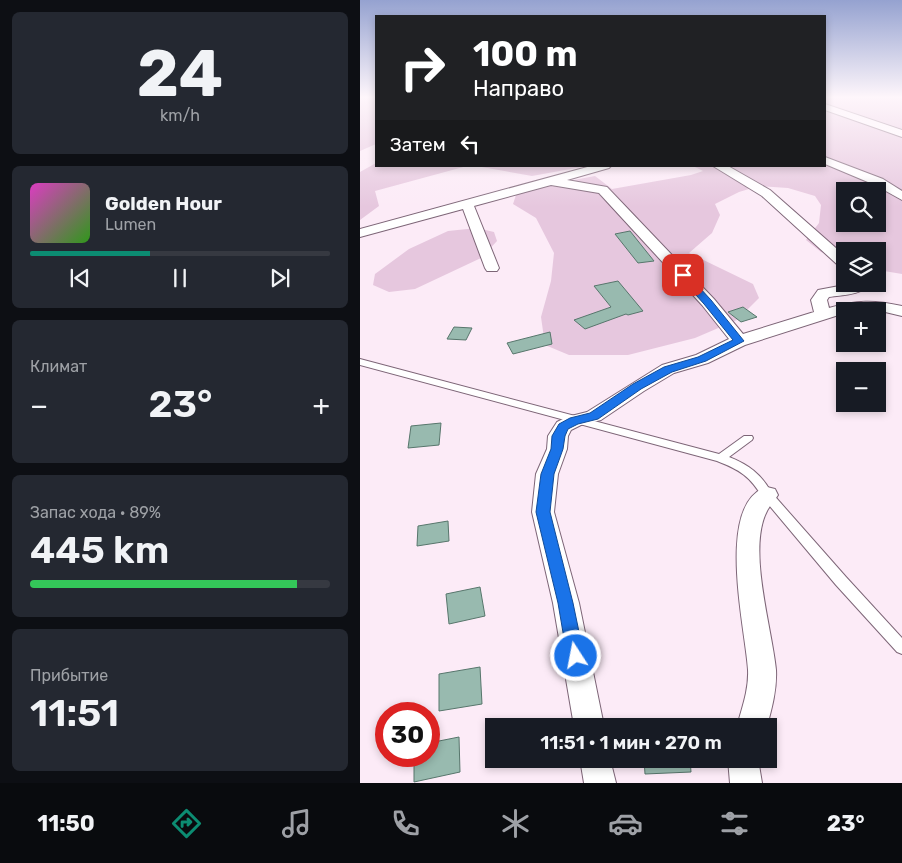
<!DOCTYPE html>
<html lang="ru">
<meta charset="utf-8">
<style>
:root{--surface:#171b24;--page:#242831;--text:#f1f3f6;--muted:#9ea1a6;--line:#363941;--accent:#0c8c72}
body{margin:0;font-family:Rubik,sans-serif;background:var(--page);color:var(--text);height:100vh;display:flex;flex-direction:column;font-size:19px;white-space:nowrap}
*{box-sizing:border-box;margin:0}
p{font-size:16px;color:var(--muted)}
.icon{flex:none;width:28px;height:28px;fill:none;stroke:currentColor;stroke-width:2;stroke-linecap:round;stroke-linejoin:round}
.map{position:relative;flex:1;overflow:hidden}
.drawer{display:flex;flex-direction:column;gap:12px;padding:12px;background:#0d0f14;width:360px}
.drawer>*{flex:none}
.hud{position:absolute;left:15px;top:15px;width:451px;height:152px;border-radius:0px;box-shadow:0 2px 8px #0003;background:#202124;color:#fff;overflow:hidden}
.tools{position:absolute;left:476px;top:182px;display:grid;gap:10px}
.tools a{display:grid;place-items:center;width:50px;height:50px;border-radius:0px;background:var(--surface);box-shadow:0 2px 8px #0003;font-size:25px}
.speed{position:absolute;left:15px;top:702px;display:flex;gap:10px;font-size:25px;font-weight:700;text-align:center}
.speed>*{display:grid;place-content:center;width:65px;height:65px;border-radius:50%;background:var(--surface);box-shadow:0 2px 8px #0003;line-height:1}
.speed .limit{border:8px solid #d22;background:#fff;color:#111}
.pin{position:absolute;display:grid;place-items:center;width:42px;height:42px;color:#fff;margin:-21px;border-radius:10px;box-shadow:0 2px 8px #0006}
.me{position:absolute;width:55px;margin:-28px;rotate:349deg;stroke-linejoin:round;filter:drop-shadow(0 0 4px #0008)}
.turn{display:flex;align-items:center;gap:18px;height:105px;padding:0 15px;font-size:22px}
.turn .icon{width:65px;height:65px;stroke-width:2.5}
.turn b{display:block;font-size:35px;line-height:42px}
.then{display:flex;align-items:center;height:48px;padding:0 15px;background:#0003;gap:10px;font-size:19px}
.big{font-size:38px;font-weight:600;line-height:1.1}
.drawer .tile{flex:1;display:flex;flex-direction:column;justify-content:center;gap:8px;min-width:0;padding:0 18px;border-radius:8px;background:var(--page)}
.drawer .dial{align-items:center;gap:0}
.dial b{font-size:65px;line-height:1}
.song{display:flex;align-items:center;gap:15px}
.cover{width:60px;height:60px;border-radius:8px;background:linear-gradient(135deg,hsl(310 70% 55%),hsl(110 70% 35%))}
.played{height:5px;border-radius:2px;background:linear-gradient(90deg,var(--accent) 40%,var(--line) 40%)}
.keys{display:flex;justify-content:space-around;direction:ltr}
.heat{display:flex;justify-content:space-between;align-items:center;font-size:28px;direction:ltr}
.charge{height:8px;border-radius:4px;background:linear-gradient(90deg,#34c759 89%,var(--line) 0)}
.trip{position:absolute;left:125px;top:718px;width:292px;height:50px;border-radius:0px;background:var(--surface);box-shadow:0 2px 8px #0003;font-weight:600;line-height:50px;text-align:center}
.dock{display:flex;height:80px;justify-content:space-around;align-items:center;background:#090b0e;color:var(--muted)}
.dock .icon{width:35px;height:35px}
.dock .selected{color:var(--accent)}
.dock b{font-size:22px;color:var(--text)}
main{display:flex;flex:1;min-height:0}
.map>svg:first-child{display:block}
.green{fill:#e6c7de;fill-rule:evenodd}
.building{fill:#98baaf;stroke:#57766c}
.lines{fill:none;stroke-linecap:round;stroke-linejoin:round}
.service-casing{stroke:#7d6577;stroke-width:2}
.minor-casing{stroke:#7d6577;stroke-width:2}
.service{fill:#fff;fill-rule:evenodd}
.minor{fill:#fff;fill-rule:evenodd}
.route{fill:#1a73e8;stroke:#114b97}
</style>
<main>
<section class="drawer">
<div class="tile dial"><b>24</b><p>km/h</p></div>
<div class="tile">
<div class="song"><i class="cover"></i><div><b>Golden Hour</b><p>Lumen</p></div></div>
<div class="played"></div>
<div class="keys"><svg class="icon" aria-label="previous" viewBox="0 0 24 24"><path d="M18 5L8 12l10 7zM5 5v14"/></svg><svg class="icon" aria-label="pause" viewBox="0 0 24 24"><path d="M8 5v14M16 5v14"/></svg><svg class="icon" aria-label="next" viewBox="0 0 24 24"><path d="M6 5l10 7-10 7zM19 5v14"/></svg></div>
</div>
<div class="tile"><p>Климат</p>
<div class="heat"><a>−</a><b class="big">23°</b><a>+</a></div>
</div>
<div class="tile"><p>Запас хода · 89%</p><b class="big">445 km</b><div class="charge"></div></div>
<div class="tile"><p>Прибытие</p><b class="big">11:51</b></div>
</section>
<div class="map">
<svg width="542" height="783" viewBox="0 0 542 783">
<rect width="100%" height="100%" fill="#fcebf7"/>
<!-- green -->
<path class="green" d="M0 98H16V144L0 151Z
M465 98H542V274L518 270V251H485V260L461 252 446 240 459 223 461 205 455 196 428 188 399 186 379 192 355 204 360 215 352 233 329 253 393 284 399 298 377 320 335 338 268 355H209L185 345 181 317 191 281 194 253 176 218 153 204 156 195 176 187 235 176 252 189 331 175 343 171 333 166H465ZM485 191H518V224H485Z
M16 163V166H107L15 191 19 206 0 220V172Z
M116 166H227L172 176Z
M117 228 134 232 137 241 121 258 55 289 29 292 13 285 15 274 49 249 88 231Z"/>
<!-- building -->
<path class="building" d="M270 231 294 261 278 263 255 234Z
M258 281 283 311 268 315 266 314 225 329 214 320 251 307 234 286Z
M383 307 397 317 381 322 368 312Z
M94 327 112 328 106 340 87 339Z
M190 332 192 344 153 354 147 343Z
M81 423 79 445 48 448 51 426Z
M88 521 89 541 57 546 58 526Z
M120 587 125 616 89 624 86 594Z
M120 667 122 704 79 711V674Z
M99 737 100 772 54 782V756H69V743Z
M284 759H330L331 772 285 774Z"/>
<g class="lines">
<!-- service casing -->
<g class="service-casing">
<path id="service" d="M0 359 359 454 384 436H392L393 438 392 440 369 457C389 465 401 474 411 492L486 577 542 638V654L537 652 476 585 403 498C390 476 380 470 357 461L0 365Z"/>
</g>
<!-- minor casing -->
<g class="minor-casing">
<path id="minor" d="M465 104 542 130V137L465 110Z
M465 157 523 179 542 191V200L515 185 465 164Z
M231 166H251L249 168 207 180 247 187 354 299 383 334 454 312 451 300 458 290 490 284H510C502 295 482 295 469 297L467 300 469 308C496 300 515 300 542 306V316L521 311H485V313L385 345 348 363 314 373 284 391 241 420 221 425 211 430 208 436 207 449 198 474 194 512 219 603 244 726H214L193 603 172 512 176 474 187 449 188 436 197 422 207 417 227 412 302 365 336 355 369 339 342 305 239 193 191 185 114 206 139 268 137 271H127L125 268 103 209 0 237V229Z
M353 166H368L410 190 485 256V268L480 267 402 196Z
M407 487 415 489 418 495C415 500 410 505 407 511 387 549 412 628 416 670 417 689 412 708 407 726H377C382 708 389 689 388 670 386 631 354 503 407 487Z
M220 759H250L256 783H224Z
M368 759H398L402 783H370Z"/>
</g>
<!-- service -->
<use href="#service" class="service"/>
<!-- minor -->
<use href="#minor" class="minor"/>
</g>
<!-- sky -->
<linearGradient id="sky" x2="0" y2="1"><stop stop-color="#95a2d0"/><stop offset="0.47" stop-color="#fef6fb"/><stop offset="1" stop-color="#fef6fb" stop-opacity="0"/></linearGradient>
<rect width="542" height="207" fill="url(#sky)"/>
<!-- route -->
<path class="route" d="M323 272 326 273 351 300 384 341 346 361 312 372 281 389 238 419 218 424 208 429 205 436 203 449 194 474 190 512 213 603 224 656 221 661 216 663 210 661 207 656 198 603 176 512 181 474 191 449 192 436 199 424 210 418 230 413 273 384 304 367 338 357 373 340 344 304 320 277V273Z"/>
</svg>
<div class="tools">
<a><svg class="icon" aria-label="search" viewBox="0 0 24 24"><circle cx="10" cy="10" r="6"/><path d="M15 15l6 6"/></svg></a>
<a><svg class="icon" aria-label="layers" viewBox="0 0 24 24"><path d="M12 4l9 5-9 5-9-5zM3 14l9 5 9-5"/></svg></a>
<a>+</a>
<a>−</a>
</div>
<div class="speed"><div class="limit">30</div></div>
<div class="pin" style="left:323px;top:275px;background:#d93025"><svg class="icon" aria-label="arrive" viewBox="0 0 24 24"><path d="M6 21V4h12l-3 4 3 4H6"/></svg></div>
<svg class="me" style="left:216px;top:656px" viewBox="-20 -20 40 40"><circle r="17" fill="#1a73e8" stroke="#fff" stroke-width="3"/><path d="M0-11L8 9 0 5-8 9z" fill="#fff"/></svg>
<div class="trip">11:51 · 1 мин · 270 m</div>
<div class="hud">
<div class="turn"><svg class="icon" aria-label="right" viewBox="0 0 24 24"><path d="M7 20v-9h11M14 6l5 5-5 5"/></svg><div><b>100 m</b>Направо</div></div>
<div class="then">Затем<svg class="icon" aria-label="left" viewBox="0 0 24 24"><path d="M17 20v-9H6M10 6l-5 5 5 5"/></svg></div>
</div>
</div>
</main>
<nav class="dock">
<b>11:50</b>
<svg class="icon selected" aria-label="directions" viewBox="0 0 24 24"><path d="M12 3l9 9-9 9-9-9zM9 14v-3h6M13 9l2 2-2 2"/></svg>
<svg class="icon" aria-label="music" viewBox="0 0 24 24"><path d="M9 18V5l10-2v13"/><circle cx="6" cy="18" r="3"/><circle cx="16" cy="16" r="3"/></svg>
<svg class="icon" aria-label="phone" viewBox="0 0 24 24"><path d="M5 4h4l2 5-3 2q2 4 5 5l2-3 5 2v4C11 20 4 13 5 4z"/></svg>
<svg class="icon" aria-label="climate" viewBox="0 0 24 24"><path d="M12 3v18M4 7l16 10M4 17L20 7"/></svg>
<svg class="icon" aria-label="car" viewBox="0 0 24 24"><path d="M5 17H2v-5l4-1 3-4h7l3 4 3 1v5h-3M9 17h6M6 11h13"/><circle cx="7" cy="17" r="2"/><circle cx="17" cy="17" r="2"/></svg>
<svg class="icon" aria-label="filters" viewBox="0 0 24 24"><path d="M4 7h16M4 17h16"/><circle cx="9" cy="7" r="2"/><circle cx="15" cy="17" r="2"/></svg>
<b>23°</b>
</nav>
